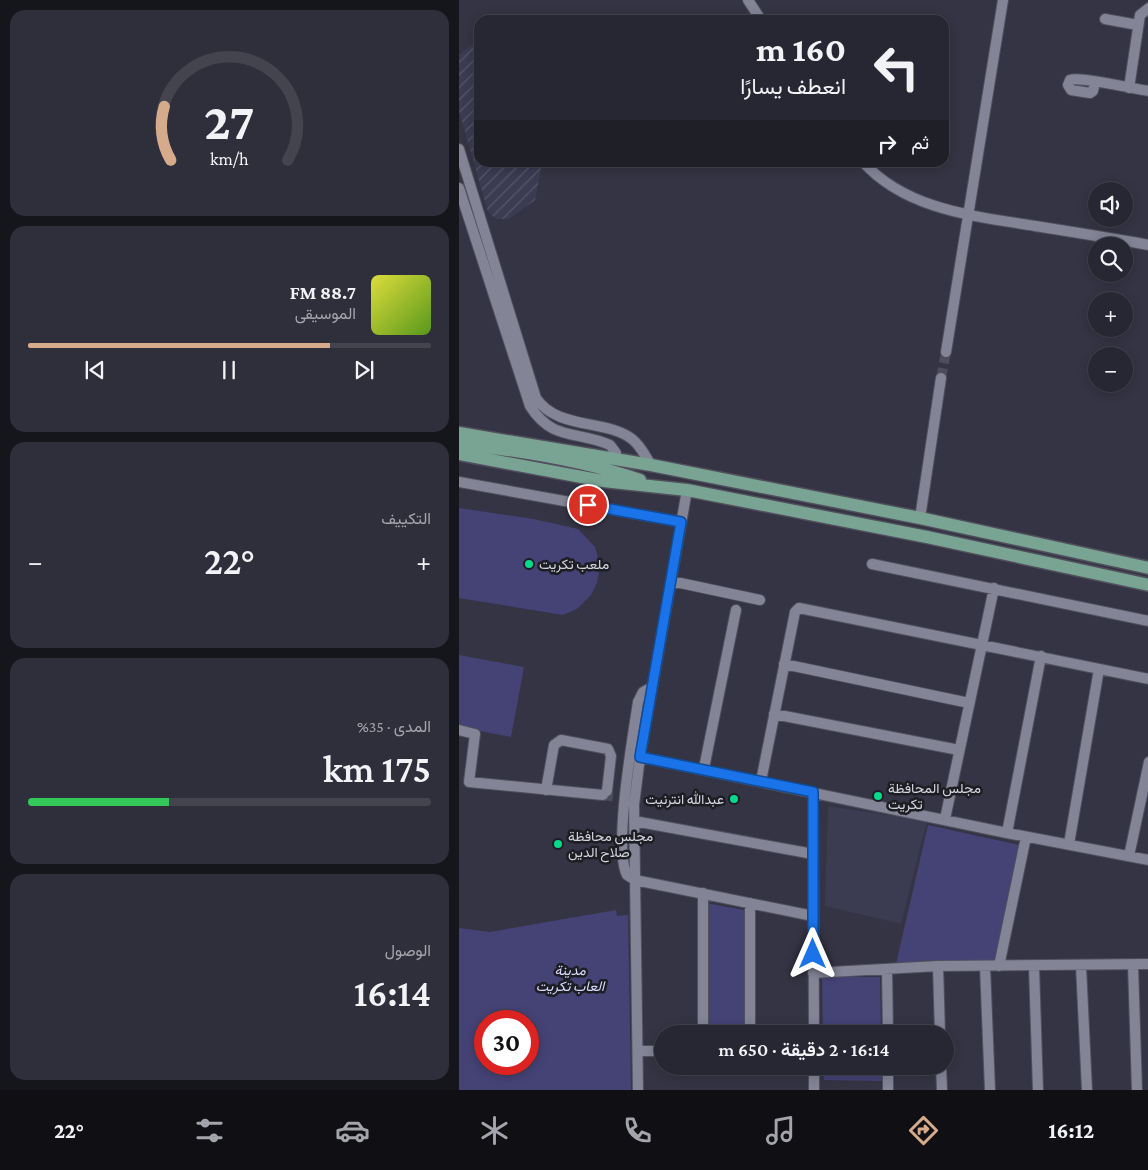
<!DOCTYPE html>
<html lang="ar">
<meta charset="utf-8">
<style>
:root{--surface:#272733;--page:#2f2f3b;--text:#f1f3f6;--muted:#a4a5ac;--line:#43444e;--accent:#d6ab8b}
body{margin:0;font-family:"Crimson Pro",Vazirmatn,serif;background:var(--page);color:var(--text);direction:rtl;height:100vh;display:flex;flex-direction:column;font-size:19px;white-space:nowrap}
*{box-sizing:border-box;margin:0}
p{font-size:16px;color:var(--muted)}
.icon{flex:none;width:28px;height:28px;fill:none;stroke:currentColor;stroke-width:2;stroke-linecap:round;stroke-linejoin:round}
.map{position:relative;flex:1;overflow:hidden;direction:ltr}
.sheet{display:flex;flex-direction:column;gap:10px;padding:10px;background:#15151c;width:459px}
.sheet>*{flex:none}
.banner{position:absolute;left:15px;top:15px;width:475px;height:152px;border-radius:15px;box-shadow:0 2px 12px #0003,0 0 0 1px var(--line);direction:rtl;background:#272733;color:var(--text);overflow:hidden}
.fabs{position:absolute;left:629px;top:182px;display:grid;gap:10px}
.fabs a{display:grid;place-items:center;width:45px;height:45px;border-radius:50%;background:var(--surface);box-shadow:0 2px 12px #0003,0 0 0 1px var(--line);font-size:25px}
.speed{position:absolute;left:15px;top:1010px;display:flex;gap:10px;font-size:25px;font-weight:700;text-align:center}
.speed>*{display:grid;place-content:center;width:65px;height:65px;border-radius:50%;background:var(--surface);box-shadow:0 2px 12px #0003,0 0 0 1px var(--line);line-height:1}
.speed .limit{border:8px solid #d22;background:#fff;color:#111}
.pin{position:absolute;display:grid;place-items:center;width:42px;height:42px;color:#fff;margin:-21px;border:2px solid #fff;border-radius:50%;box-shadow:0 1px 5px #0007}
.me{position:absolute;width:55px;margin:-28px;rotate:0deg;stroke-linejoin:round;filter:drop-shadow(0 0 4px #0008)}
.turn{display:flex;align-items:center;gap:18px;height:105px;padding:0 20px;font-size:22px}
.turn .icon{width:65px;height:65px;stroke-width:2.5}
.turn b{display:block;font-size:35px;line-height:42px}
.then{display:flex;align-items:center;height:48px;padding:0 20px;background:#0003;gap:10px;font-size:19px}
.big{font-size:38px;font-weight:600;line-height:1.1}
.sheet .tile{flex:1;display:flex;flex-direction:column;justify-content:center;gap:8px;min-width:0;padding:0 18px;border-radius:15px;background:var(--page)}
.sheet .dial{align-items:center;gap:0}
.dial svg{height:130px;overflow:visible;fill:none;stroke:var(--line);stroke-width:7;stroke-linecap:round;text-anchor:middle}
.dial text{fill:var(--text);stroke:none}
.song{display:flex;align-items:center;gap:15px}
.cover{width:60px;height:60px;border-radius:8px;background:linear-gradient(135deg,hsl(60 70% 55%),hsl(90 70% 35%))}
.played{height:5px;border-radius:2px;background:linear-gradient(90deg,var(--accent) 75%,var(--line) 75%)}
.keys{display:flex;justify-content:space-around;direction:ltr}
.heat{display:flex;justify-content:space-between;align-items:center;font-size:28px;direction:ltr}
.charge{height:8px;border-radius:4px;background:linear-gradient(90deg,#34c759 35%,var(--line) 0)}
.trip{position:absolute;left:195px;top:1025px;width:300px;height:50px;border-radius:25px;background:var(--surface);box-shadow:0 2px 12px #0003,0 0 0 1px var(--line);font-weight:600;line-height:50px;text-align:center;direction:rtl}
.menu{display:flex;height:80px;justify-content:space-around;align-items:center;background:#101014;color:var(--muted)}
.menu .icon{width:35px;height:35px}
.menu .selected{color:var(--accent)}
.menu b{font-size:22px;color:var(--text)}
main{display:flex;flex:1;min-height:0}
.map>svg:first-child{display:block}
.built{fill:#3b3b51}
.industrial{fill:url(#industrial-furrows)}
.park{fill:#454276;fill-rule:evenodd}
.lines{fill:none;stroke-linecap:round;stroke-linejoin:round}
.minor-tunnel{stroke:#4c4c5b;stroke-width:10;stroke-dasharray:10 5;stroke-linecap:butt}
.minor-casing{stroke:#50505d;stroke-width:12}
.major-casing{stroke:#50505d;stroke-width:15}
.minor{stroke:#838496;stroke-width:10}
.major{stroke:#79a393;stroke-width:12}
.route-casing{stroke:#114b97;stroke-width:12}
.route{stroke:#1a73e8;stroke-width:9}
.poi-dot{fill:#08d98b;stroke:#1d1d24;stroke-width:2}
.labels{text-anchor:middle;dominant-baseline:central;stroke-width:5;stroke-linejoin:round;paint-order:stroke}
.poi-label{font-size:14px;fill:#d4d5df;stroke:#1d1d24;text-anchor:start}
.park-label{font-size:14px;font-style:italic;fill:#d9dafe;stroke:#1d1d24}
</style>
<main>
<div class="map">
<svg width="690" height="1090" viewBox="0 0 690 1090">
<defs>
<pattern id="industrial-furrows" width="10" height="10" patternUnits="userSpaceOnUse" patternTransform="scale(1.25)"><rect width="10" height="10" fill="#3b3b51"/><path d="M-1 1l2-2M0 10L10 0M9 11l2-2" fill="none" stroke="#56566a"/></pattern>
</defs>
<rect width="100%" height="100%" fill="#343444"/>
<!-- built -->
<path class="built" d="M369 806 468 821 442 924 366 906Z"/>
<!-- industrial -->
<path class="industrial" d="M14 43H20V162L83 163 76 200 50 219H37L29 212 0 111V55Z"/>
<!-- park -->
<path class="park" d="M0 508 75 519 119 529 136 547 141 566 138 583 132 595 118 609 104 615 0 598Z
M0 655 65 667 52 737 0 727Z
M469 825 560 845 561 848 537 962 437 964Z
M247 903 285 910V1028L248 1027Z
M157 910 158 916 169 915 172 1090H0V928L31 932ZM26 1021H69V1064H26Z
M363 977H421L422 1034H364Z
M364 1066H423V1081L365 1080Z"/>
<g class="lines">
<!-- minor-tunnel -->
<path class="minor-tunnel" d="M482 378 487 352
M144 795 159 797"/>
<!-- minor casing -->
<g class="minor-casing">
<path id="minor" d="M289 0 302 20
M646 19 679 25
M636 82 634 91 631 93 612 90 609 85 611 80C622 76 674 89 690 91
M670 88 681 15 690 8
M0 149 77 398C98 430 147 419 173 439 182 446 186 456 192 465
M404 162C447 210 516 216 576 226 614 232 652 238 690 245
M0 188 71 406C94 442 118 430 151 445L157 453V459
M487 352 544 0
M0 482 222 522
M461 518 482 378
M413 564 690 621
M212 581 301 600
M325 664 510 703
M193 687 184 692 179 702C174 736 154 848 168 875L176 880 354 916
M315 714 500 750
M0 730 16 734 10 782 144 795
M181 757 548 833 690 860
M245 768 277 610
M302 781 336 612 340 608 690 679
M87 790 95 745 102 740 149 749 152 756 148 791
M354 792 355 1034
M486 819 535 588
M175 821 354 854
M548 833 582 656
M610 844 640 669
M670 856 690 762
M244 893V1034
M674 965 678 1090
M479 966 481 1034
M526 966 531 1090
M540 966 567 837
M622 966 628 1090
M575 967 579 1090
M428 969 429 1034
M354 973 479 966 690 964
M291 1034V903
M179 1051H204
M355 1066V1090
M429 1066V1090
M482 1066 483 1090
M179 1090 175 805 181 757 228 490"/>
</g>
<!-- major casing -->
<g class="major-casing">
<path id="major" d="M0 433 192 465 461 518 690 568
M0 444C57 450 127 461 181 480
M0 454 144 481 228 490 468 537 690 585"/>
</g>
<!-- minor -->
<use href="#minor" class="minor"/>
<!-- major -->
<use href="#major" class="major"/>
</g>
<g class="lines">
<!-- route casing -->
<g class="route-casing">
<path id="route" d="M129 505 222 522 181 757 354 792V954"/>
</g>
<!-- route -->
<use href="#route" class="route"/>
</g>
<!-- markers -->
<g class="poi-dot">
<circle cx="70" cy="564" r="5"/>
<circle cx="419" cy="796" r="5"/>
<circle cx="275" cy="799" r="5"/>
<circle cx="99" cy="844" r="5"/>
</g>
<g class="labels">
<!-- poi labels -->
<g class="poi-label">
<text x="80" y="564">ملعب تكريت</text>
<text x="429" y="788">مجلس المحافظة<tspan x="429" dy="16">تكريت</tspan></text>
<text x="265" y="799" text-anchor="end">عبدالله انترنيت</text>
<text x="109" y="836">مجلس محافظة<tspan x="109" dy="16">صلاح الدين</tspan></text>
</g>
<!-- park labels -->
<g class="park-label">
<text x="111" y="970">مدينة<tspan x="111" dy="16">العاب تكريت</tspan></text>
</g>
</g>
</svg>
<div class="fabs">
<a><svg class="icon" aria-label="sound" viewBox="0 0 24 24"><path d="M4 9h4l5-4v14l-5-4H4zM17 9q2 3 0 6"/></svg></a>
<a><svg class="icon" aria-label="search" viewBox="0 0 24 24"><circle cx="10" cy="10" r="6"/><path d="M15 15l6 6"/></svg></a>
<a>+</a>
<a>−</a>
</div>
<div class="speed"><div class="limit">30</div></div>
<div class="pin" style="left:129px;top:505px;background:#d93025"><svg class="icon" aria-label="arrive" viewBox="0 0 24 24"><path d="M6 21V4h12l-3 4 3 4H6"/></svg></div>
<svg class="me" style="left:354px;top:954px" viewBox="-20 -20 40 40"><path d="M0-17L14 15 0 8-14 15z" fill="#1a73e8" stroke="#fff" stroke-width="4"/></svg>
<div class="trip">16:14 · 2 دقيقة · 650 m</div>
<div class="banner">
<div class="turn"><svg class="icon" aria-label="left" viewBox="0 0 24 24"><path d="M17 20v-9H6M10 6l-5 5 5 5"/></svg><div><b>160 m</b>انعطف يسارًا</div></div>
<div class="then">ثم<svg class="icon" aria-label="right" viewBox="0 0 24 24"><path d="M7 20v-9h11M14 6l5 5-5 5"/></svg></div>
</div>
</div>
<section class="sheet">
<div class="tile dial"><svg viewBox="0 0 100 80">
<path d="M14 69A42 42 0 1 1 86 69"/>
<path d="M14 69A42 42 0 0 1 10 36" stroke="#d6ab8b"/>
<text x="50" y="56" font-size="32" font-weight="700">27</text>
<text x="50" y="72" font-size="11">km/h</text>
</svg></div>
<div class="tile">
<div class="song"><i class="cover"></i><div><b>88.7 FM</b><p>الموسيقى</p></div></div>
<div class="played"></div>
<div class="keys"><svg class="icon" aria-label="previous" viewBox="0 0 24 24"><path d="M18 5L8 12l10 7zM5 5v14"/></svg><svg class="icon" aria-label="pause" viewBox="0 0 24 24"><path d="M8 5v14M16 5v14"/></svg><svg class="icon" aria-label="next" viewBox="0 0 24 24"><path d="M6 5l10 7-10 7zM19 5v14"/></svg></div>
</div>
<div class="tile"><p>التكييف</p>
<div class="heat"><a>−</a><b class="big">22°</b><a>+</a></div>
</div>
<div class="tile"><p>المدى · 35%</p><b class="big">175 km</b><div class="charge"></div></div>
<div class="tile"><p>الوصول</p><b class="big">16:14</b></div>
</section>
</main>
<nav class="menu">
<b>16:12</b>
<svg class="icon selected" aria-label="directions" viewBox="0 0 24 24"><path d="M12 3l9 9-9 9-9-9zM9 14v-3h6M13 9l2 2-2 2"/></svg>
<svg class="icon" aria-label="music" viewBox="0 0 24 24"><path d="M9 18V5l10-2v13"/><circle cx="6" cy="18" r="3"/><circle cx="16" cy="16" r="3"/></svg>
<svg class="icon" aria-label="phone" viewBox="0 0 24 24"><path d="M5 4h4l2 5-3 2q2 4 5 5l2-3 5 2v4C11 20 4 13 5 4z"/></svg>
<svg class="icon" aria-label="climate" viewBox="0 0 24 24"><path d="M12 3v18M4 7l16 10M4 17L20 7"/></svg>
<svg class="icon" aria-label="car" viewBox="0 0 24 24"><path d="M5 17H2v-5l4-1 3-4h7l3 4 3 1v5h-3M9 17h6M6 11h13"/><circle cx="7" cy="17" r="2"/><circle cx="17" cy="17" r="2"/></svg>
<svg class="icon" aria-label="filters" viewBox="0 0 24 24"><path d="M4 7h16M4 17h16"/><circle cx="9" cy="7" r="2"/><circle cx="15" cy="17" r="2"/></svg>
<b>22°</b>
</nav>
